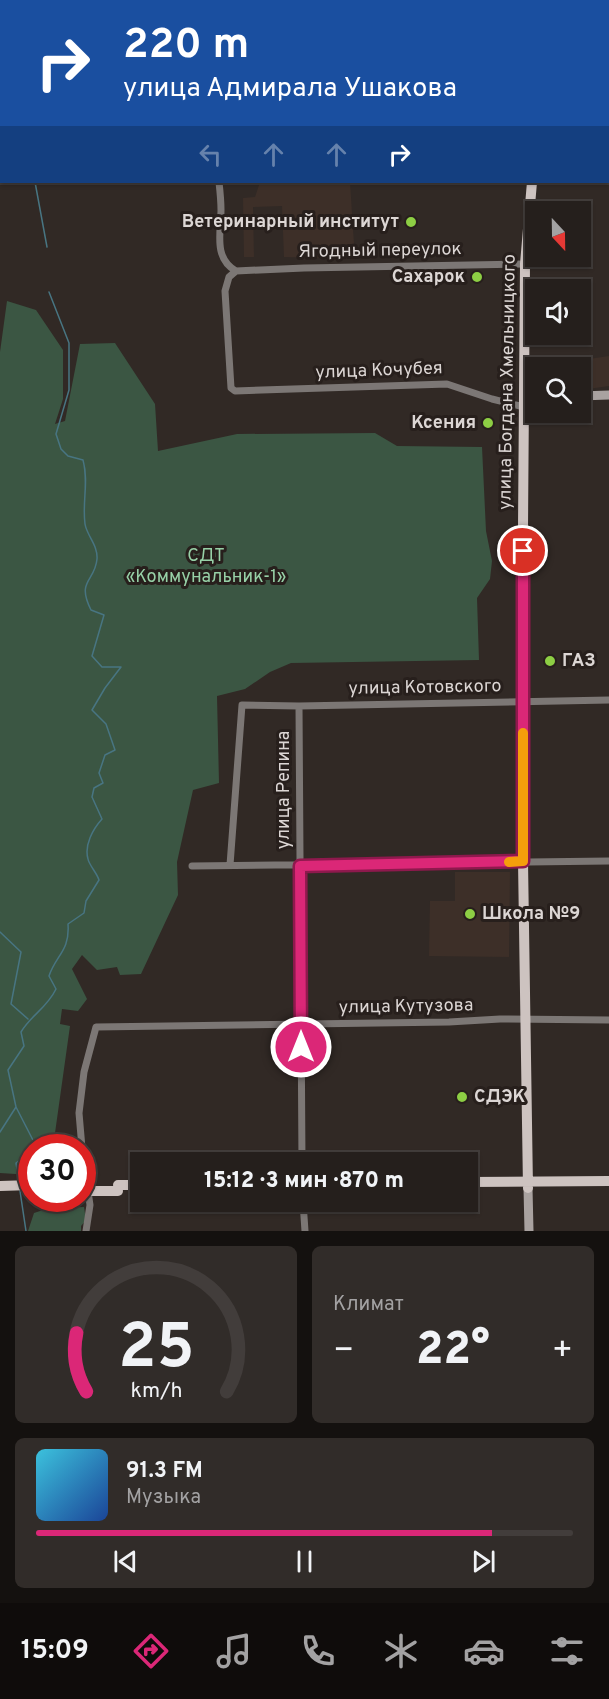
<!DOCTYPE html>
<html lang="ru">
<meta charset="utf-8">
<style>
:root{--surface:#251f1c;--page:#312c29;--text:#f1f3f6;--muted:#a3a2a3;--line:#423d3b;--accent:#db2777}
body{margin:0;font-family:Overpass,sans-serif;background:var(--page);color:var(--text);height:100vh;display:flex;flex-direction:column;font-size:22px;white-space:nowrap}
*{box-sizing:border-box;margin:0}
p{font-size:20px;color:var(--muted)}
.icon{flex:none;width:33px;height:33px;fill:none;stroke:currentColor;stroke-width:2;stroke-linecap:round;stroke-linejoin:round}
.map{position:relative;height:1231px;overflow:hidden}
.details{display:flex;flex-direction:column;gap:15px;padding:15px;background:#14110f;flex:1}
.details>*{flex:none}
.top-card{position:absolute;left:0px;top:0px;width:609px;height:183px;box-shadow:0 2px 4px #0004,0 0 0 2px var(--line);background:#1a4fa0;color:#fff;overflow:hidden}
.needle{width:39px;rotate:158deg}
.fabs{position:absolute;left:525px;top:201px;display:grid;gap:12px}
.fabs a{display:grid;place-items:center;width:66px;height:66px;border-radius:0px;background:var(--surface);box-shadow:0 2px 4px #0004,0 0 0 2px var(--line);font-size:30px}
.speed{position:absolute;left:18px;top:1134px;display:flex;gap:12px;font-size:30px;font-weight:700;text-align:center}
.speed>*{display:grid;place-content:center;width:78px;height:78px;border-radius:50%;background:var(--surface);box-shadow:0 2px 4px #0004,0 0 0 2px var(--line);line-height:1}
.speed .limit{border:9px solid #d22;background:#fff;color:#111}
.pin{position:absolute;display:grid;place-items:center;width:51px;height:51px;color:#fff;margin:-26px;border:3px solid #fff;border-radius:50%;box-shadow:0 2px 6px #0007}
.me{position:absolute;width:66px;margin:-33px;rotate:0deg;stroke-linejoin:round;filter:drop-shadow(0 0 4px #0008)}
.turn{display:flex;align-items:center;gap:21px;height:126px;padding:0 24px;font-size:27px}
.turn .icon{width:78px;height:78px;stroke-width:2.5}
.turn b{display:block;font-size:42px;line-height:51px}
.lanes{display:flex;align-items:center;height:57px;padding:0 24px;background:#0003;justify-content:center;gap:30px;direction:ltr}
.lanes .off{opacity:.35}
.big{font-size:45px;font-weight:800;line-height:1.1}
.details .card{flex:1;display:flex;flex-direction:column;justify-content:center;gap:9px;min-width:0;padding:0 21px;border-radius:9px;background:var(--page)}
.details .dial{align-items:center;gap:0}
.dial svg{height:156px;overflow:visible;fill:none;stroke:var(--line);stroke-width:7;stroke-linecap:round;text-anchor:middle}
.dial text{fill:var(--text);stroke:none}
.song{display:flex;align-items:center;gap:18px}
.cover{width:72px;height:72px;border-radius:9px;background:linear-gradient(135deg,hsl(190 70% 55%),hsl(220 70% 35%))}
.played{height:6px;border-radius:3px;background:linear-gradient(90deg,var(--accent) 85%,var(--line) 85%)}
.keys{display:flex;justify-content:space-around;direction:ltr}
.heat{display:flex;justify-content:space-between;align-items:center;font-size:33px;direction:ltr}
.details .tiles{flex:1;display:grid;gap:15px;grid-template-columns:1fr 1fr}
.card:last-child{grid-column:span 2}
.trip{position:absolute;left:130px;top:1152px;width:348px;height:60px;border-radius:0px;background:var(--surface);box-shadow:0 2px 4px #0004,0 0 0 2px var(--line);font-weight:800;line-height:60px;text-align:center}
.tabs{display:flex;height:96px;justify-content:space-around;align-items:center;background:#0f0c0b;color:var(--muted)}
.tabs .icon{width:42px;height:42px}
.tabs .selected{color:var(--accent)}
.tabs b{font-size:27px;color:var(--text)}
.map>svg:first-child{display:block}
.built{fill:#3d2f28}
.green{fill:#3b5643}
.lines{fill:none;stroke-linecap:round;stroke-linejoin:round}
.stream{stroke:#487582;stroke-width:1.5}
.street{stroke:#7c7775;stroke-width:7}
.secondary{stroke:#a9a2a0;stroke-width:9}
.primary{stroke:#cdc3c0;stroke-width:10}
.primary-bridge{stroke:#cdc3c0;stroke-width:10}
.route-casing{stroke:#8e194d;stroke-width:15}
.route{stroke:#db2777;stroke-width:10}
.slow{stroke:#f59e0b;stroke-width:10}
.poi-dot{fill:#8dce44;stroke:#271f1c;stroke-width:2}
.labels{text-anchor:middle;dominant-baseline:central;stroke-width:6;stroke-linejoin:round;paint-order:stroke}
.poi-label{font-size:18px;font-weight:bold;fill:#dcd6d4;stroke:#271f1c;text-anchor:end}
.street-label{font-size:18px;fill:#dcd6d4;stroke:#271f1c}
.park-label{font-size:18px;fill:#97d1a7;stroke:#271f1c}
</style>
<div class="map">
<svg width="609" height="1231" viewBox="0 0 609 1231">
<rect width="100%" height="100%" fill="#312925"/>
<!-- built -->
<path class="built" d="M260 182H350L355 259 284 257 282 206 253 207 254 257H244L243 198 255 197Z
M609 356V386L581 390 580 368 576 367 575 361Z
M455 872H510L509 957 429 956 430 901H455Z"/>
<!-- green -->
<path class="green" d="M7 301 36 310 63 350V399L55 424 65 421 80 344 115 343 155 404 158 451 237 434 375 433 397 446 482 447 486 531 492 561 490 579 477 598 479 660 291 663 270 672 245 689 217 696 219 783 193 790 177 862 178 895 141 974 120 975 117 967 97 970 82 955 72 969 87 999 78 1011 62 1009 60 1024 70 1026 55 1133 58 1137 79 1139 80 1147 32 1148 31 1175 0 1173V352Z
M84 1207 86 1220 81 1226V1231H28L34 1213 49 1208Z"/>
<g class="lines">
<!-- stream -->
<path class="stream" d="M22 0V2
M35 182 47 247
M0 932 21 952 11 1004 28 1019
M0 1132 16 1107
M37 1148 16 1107 8 1070 24 1046 21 1032C31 1015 47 1008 56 989L49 976C56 955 70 951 68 924L84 913 86 901 99 880C97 873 89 865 88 859 84 845 93 829 102 819L92 797 94 788 103 783 99 773 105 755 115 750 106 724 92 710 105 688 121 667H102L92 656 104 615 91 610C76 580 95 582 97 559 98 545 87 536 85 524 82 502 89 482 83 460L68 456 61 449 56 434 69 390V343L49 292
M19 1180 16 1163 24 1157H32
M20 1191 26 1231"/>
<!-- street -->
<path class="street" d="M156 0 157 2
M219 182C220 191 221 201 221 210 221 232 213 258 236 271
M236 271 229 277 225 291 231 388 235 391 447 384 492 399 524 407
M236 271 304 268 525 264
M299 706 302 1162
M230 865 242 705 299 706 609 700
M192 866 609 861
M82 1148 79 1113 84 1072 96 1027 449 1022 500 1019 609 1020
M82 1151 90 1205 86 1231
M303 1202 305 1231"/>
<!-- secondary -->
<path class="secondary" d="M580 396 609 395
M525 397H536
M528 1188 529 1231"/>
<!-- primary -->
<path class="primary" d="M554 2V0
M468 1182 609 1181
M118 1185H141
M0 1186 32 1185
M528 1188 523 861V528L525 264 532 182"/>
<!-- primary-bridge -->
<path class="primary-bridge" d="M82 1191H118"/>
</g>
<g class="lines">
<!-- route casing -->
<g class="route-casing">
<path id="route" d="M301 1047 300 866 523 861V551"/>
</g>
<!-- route -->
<use href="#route" class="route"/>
<!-- slow -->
<path class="slow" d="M509 862 523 861V733"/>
</g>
<!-- markers -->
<g class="poi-dot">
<circle cx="411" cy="222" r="6"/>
<circle cx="477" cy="277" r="6"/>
<circle cx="488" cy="423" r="6"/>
<circle cx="550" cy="661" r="6"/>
<circle cx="470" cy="914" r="6"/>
<circle cx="462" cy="1097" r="6"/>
</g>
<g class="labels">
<!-- poi labels -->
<g class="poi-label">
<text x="399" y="222">Ветеринарный институт</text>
<text x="465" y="277">Сахарок</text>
<text x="476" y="423">Ксения</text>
<text x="562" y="661" text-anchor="start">ГАЗ</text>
<text x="482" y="914" text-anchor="start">Школа №9</text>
<text x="474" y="1097" text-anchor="start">СДЭК</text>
</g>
<!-- street labels -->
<g class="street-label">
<text transform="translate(380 251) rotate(-1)">Ягодный переулок</text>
<text transform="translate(379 371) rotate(-2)">улица Кочубея</text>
<text transform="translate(508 382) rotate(-89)">улица Богдана Хмельницкого</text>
<text transform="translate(425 688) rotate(-1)">улица Котовского</text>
<text transform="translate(284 790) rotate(-90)">улица Репина</text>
<text transform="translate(406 1007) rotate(-1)">улица Кутузова</text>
</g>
<!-- park labels -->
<g class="park-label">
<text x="206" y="556">СДТ<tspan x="206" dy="21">«Коммунальник-1»</tspan></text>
</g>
</g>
</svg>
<div class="fabs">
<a><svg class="needle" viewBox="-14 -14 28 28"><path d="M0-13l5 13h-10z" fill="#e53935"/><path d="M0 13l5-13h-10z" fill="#a3a2a3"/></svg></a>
<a><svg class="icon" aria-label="sound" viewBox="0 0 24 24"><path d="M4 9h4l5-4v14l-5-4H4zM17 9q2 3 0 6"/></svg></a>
<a><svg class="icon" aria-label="search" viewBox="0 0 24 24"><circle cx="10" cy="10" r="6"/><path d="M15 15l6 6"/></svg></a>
</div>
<div class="speed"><div class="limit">30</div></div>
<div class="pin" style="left:523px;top:551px;background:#d93025"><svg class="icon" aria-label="arrive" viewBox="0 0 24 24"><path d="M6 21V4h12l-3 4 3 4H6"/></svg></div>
<svg class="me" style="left:301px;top:1047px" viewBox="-20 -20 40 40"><circle r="17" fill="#db2777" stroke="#fff" stroke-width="3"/><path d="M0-11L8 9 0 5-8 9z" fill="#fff"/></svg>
<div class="trip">15:12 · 3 мин · 870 m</div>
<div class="top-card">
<div class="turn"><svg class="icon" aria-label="right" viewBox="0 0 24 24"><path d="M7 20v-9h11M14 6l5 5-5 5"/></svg><div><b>220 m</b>улица Адмирала Ушакова</div></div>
<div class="lanes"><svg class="icon off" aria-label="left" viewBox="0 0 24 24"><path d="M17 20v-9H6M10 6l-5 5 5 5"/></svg><svg class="icon off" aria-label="ahead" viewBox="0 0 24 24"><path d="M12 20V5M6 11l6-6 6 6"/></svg><svg class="icon off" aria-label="ahead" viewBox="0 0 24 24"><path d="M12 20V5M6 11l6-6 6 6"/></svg><svg class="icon" aria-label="right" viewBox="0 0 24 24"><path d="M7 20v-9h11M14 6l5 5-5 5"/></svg></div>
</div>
</div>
<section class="details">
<div class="tiles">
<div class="card dial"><svg viewBox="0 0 100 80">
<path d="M14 69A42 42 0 1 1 86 69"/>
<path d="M14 69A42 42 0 0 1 9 39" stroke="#db2777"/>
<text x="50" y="56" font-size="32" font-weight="700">25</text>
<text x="50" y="72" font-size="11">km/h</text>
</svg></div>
<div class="card"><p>Климат</p>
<div class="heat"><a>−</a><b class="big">22°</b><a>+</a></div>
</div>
<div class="card">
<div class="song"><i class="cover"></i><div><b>91.3 FM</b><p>Музыка</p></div></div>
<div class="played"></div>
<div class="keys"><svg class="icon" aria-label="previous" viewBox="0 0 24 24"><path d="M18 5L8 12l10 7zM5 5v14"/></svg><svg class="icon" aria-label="pause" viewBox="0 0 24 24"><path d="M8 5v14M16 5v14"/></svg><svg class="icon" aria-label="next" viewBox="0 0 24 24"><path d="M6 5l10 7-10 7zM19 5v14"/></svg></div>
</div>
</div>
</section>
<nav class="tabs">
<b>15:09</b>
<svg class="icon selected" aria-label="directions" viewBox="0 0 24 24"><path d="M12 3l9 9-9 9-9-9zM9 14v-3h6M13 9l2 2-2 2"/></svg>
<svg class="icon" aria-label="music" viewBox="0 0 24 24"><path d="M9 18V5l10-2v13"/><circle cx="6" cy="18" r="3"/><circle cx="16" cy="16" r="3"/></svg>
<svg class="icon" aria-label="phone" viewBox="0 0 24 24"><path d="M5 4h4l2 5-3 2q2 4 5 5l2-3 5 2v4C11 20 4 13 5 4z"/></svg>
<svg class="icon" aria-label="climate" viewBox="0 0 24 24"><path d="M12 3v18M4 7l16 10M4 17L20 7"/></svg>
<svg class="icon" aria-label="car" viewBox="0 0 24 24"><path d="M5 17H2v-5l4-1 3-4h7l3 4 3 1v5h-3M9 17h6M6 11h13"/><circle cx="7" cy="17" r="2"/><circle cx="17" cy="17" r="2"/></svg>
<svg class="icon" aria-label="filters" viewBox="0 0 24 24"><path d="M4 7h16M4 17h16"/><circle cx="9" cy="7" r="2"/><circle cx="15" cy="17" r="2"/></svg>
</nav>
